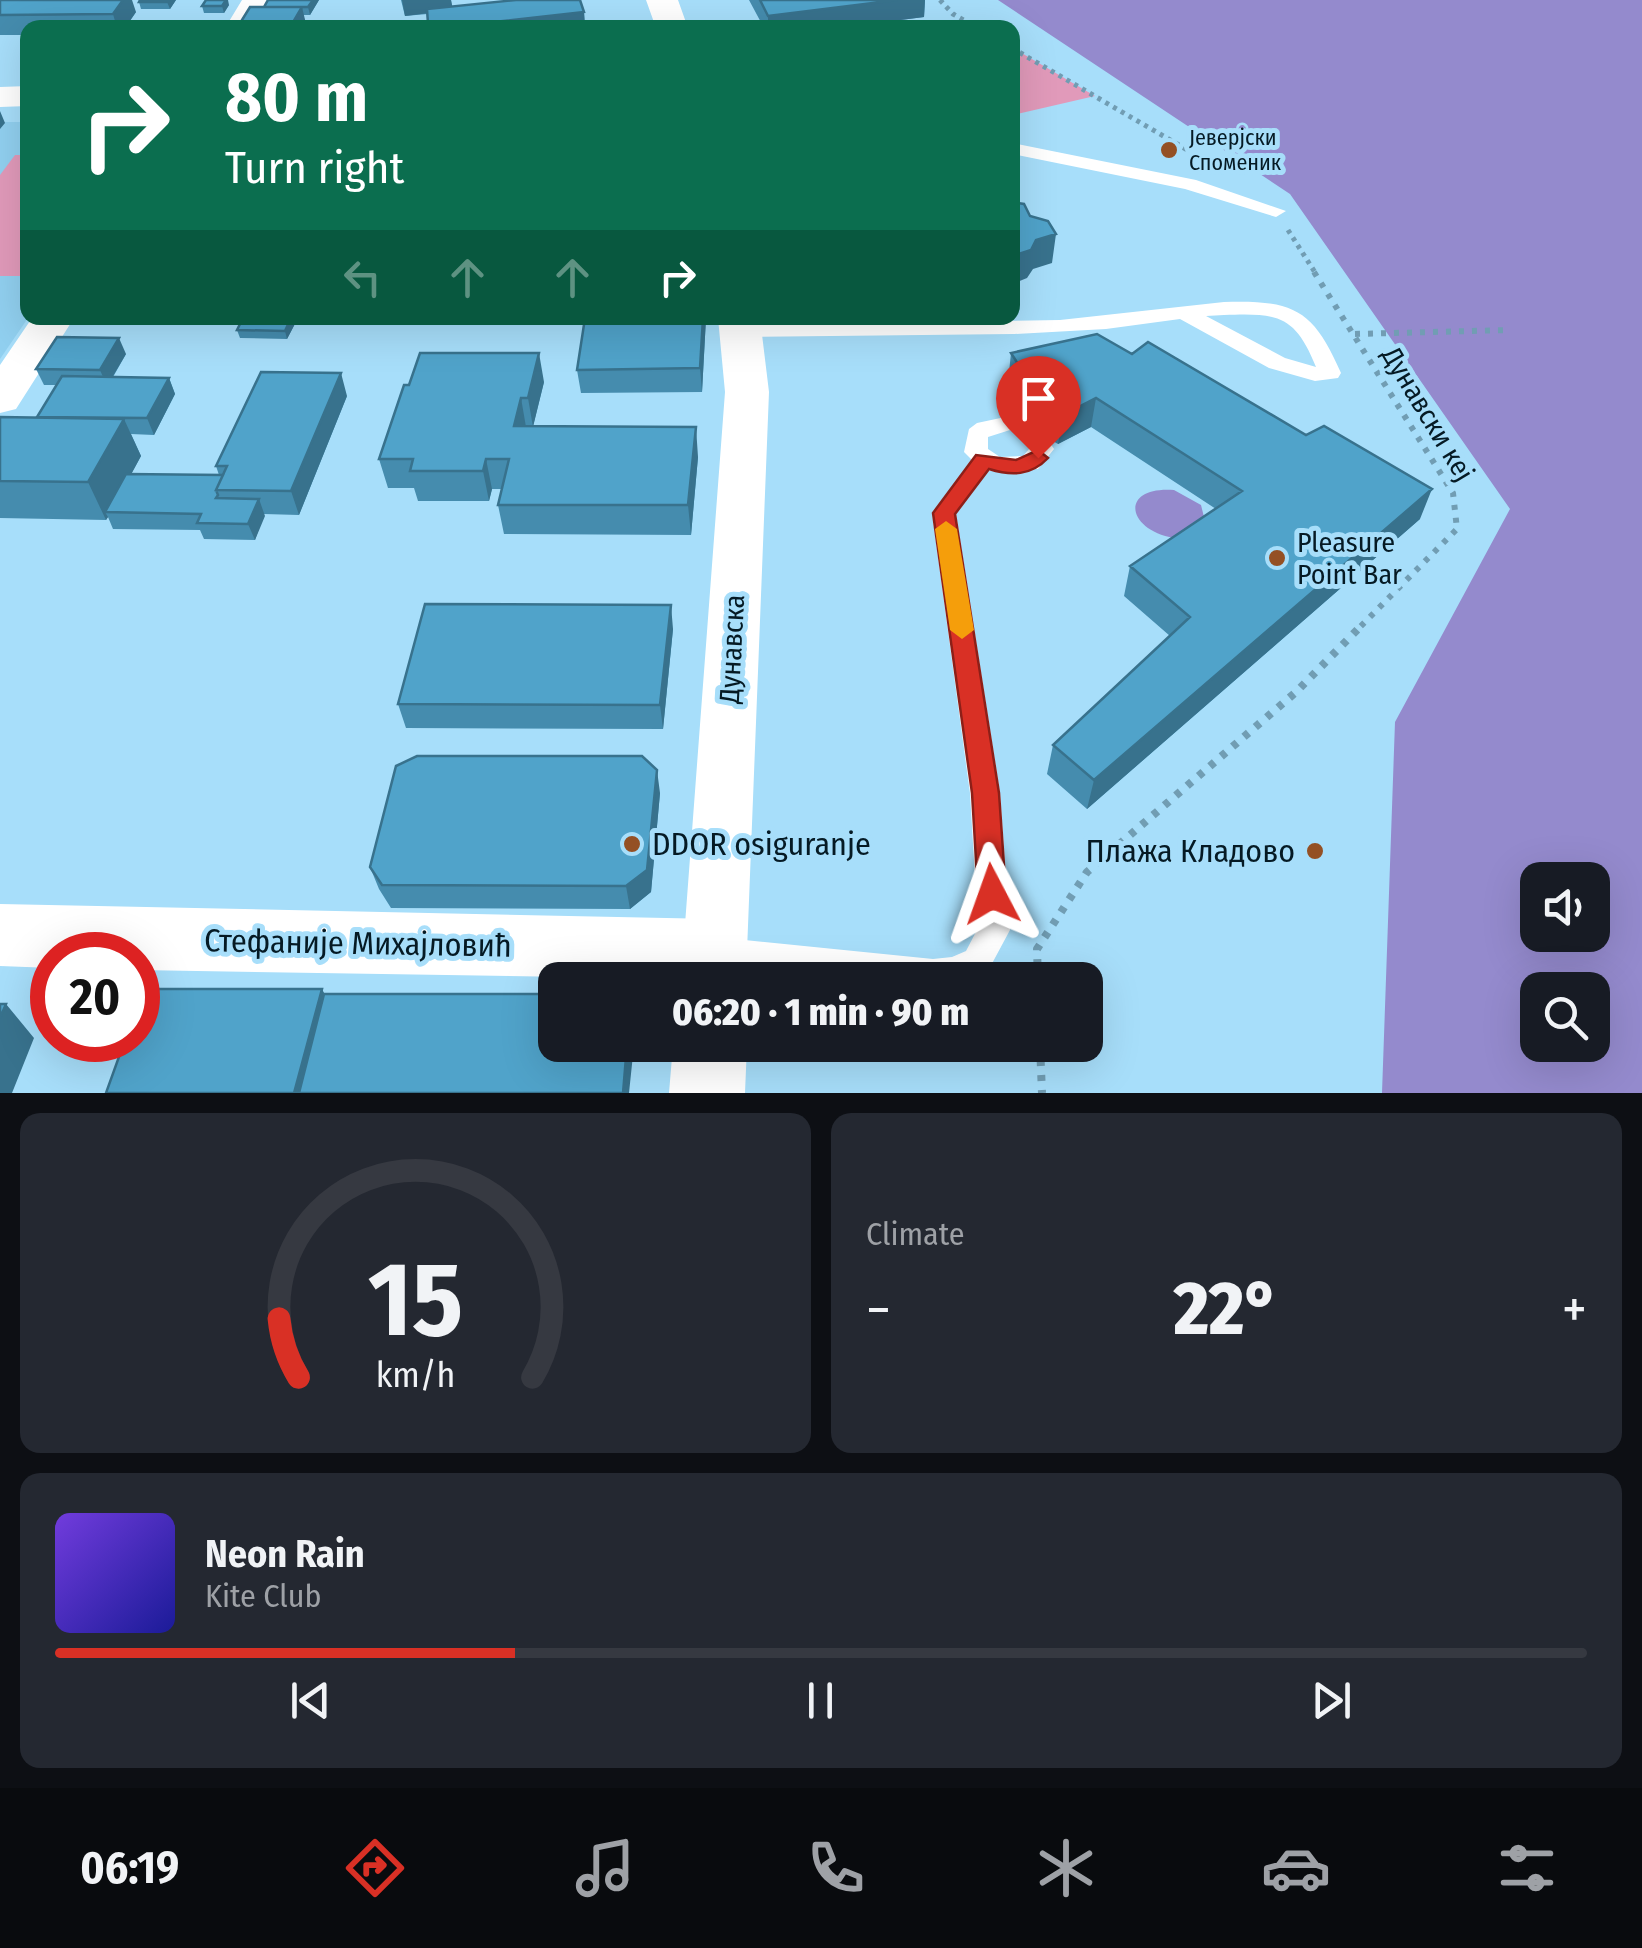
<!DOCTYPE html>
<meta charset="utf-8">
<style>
:root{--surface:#171b24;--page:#242831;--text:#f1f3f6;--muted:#9ea1a6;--line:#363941;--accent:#d93025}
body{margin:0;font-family:"Fira Sans Condensed",sans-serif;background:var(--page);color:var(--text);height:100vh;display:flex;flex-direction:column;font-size:38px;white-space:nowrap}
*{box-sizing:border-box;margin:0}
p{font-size:32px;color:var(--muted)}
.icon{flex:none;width:55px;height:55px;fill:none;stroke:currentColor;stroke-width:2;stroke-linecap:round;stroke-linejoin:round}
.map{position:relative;height:1093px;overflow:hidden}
.panel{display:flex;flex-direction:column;gap:20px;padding:20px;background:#0d0f14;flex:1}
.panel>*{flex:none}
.top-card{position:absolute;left:20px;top:20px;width:1000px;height:305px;border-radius:20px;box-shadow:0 10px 40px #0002;background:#0b6e4f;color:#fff;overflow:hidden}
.controls{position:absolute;left:1520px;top:862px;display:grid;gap:20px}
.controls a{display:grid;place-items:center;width:90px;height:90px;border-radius:20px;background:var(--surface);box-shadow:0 10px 40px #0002;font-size:50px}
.speed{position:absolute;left:30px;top:932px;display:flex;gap:20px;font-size:50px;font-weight:700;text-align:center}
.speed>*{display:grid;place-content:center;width:130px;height:130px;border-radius:50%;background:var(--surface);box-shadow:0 10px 40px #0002;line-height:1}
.speed .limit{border:15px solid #d22;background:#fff;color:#111}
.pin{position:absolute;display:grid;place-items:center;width:85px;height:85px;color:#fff;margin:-102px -42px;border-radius:50% 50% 50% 0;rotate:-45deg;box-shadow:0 0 10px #0007}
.pin .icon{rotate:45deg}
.me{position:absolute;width:110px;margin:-55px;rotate:356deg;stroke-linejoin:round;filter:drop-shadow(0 0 8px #0008)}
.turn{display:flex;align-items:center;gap:35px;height:210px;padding:0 40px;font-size:45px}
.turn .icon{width:130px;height:130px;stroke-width:2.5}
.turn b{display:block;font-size:70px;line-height:85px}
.lanes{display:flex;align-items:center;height:95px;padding:0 40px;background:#0003;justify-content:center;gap:50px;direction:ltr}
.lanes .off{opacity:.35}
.big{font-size:75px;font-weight:800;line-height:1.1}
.panel .widget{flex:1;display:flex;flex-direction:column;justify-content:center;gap:15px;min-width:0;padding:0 35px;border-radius:20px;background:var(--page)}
.panel .dial{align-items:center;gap:0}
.dial svg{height:260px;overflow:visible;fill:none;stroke:var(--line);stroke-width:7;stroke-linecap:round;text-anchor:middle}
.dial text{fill:var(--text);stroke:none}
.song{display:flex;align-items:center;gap:30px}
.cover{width:120px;height:120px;border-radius:15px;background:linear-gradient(135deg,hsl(260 70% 55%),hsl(240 70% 35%))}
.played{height:10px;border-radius:5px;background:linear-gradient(90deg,var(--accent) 30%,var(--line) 30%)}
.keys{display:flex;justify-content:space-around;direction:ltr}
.heat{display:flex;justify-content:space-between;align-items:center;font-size:55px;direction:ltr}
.panel .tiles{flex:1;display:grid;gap:20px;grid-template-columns:1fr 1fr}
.widget:last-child{grid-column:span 2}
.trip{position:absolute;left:538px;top:962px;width:565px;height:100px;border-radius:20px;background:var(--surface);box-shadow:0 10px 40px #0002;font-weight:800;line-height:100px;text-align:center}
.tab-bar{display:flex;height:160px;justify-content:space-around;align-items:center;background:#090b0e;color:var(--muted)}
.tab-bar .icon{width:70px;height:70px}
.tab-bar .selected{color:var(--accent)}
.tab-bar b{font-size:45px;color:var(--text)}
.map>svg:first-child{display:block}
.built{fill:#91d0f0}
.green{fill:#e19aba}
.water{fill:#948acd;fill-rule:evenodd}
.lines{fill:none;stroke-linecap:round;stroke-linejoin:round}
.path-far2{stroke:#719db3;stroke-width:5;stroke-dasharray:4 5;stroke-linecap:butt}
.path-far1{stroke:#719db3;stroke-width:6;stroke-dasharray:5 8;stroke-linecap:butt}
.path{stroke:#719db3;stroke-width:8;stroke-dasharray:6 9;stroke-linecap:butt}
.service{fill:#fff;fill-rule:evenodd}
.minor{fill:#fff;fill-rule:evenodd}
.secondary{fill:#fff;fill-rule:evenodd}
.wall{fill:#458cae}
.shaded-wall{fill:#38728d}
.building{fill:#50a3ca;stroke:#38728d;stroke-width:2.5}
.route{fill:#d93025;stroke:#8d1f18;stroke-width:2.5}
.slow{fill:#f59e0b}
.poi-dot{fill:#945024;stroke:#a7defa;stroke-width:4}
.labels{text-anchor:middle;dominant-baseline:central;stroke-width:10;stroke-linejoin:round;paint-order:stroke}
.far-poi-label{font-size:22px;fill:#051a24;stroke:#a7defa;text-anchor:start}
.street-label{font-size:28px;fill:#051a24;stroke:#a7defa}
.poi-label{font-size:28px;fill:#051a24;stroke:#a7defa;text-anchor:start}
.near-poi-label{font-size:32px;fill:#051a24;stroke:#a7defa;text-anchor:start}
.near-street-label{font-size:32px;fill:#051a24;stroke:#a7defa}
</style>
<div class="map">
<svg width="1642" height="1093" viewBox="0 0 1642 1093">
<rect width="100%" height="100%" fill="#a7defa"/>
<!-- built -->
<path class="built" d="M0 122H27L28 318 0 359Z"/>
<!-- green -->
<path class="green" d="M1013 48 1095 96 1013 115Z
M15 155H27V276H0V175Z"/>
<!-- water -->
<path class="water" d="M998 0H1642V1093H1382L1395 722 1510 509 1290 194ZM1538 880H1592V935H1538ZM1538 990H1592V1045H1538Z
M1174 490 1201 505 1205 521 1174 538C1126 530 1119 486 1174 490Z"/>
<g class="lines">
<!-- path-far2 -->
<path class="path-far2" d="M940 0 953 14 977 28
M1012 48 1196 155
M1288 230 1316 274"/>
<!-- path-far1 -->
<path class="path-far1" d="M1314 272 1453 493 1457 529 1357 630
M1355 334 1509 330"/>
<!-- path -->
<path class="path" d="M1038 980 1037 949 1087 872 1296 692 1360 627
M1040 1045 1042 1093"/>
<!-- service -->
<path class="service" d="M1012 143 1196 180 1286 211 1276 217 1185 189 1012 154Z
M1224 302C1294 300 1313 309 1341 373L1338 378 1315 381 1269 368 1180 319 1106 329 1014 334 740 337 729 331 740 325 1060 320ZM1224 315C1278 313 1295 315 1316 367L1285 358 1206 316Z
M1010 416 1039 426 1054 449 1038 469 988 471 956 514 1000 793 1010 930 988 971 972 980H850L704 961 699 951 704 941 715 937 933 959 952 957 966 951 978 928 970 793 932 513 972 460 964 452 969 429 977 423ZM1010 430 1026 440 1030 448 1023 456 1000 457 988 449V437Z"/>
<!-- minor -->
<path class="minor" d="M242 0H274L257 28H225Z
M646 0H678L688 28H656Z
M28 86V106L0 107V87Z
M32 318H74L16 409 0 413V365Z
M718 318H760L769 392 747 951 738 971 715 980 692 971 683 951 725 392Z"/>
<!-- secondary -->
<path class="secondary" d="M0 904 715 919 740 928 750 951 749 980 138 970V955H52V968L0 966Z
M673 1045H747L745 1093H669Z"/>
</g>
<!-- wall -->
<path class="wall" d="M0 0 136 12 125 28H28V35H0Z
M176 0 170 9H141L139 2Z
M268 0H319L310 15H303L306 24H428L427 14 405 16 401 0H451L452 7 584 12 585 27 237 28 264 7Z
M749 0H925L924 17 838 28H764Z
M229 5 224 13H204L202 6Z
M298 318 287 339 240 338 237 330Z
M585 318H706L702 392 581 393 577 370Z
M1011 353 1420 519 1087 809 1047 774 1053 745 1170 636 1124 596 1130 566 1216 509 1091 427 1058 444 1039 433 1008 382Z
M126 354 113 377 169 378 175 394 154 435 131 434 141 456 131 474 219 475 216 466 347 396 299 515 264 514 255 540 204 539 200 530 113 529 108 517 106 520 0 518V417H37L57 385H44L36 369Z
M544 382 533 426 698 457 691 535 504 534 498 505 502 489H492L489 501H418L414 488H388L379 459Z
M673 629 663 729 406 728 398 704Z
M660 793 651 892 630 909 391 908 379 889 370 867Z
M322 989 324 994 629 1093H106Z"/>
<!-- shaded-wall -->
<path class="shaded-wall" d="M123 0H132L136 12 125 28H117L113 14Z
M169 0H176L170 9 167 2Z
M226 0H228L229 5 224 13 222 6Z
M313 0H319L310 15 308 7Z
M402 0H451L453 10 405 16Z
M897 0H925L924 17 838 28H768V16Z
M302 7 307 28 292 24Z
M584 12 585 27 440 28Z
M0 111 5 123 0 129Z
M1056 234 1052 263 1033 269 1027 278 1012 284V256L1036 240Z
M291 318H298L287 339 285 331Z
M703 318H706L702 392 700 368Z
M119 338 126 354 107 386 100 370Z
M539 353 544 382 533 427 528 398Z
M341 373 347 396 299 515 291 491Z
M169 378 175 394 154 435 147 418Z
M521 398 526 427 514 426Z
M1096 398 1091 427 1058 444 1063 415Z
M124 419 141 456 111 512H105L108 517 106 520 88 482Z
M696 427 698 457 691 535 688 505Z
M486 459 492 489 489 501 483 471Z
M1432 489 1420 519 1087 809 1094 780Z
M259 499 265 516 255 540 248 524Z
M671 605 673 629 663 729 660 705Z
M657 770 660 793 651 892 630 909 626 886Z
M322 989 335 1015 315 1093H294Z
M6 1004 34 1038 12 1093H0V1018Z
M627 1045H634L629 1093H623Z"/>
<!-- building -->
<path class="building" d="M0 0H123L113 14 0 15Z
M140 0H169L167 2H139Z
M206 0H226L222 6H202Z
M268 0H313L308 7H264Z
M516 0H580L584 12 440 28H431L430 24H428L427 9Z
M760 0H897L768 16Z
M250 7H302L292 24H430L429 28H237Z
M1012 202 1024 204 1030 216 1048 221 1056 234 1036 240 1031 250 1012 256Z
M243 318H291L285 331 237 330Z
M585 318H703L700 368 577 370Z
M1097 334 1132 354 1148 342 1306 435 1324 426 1432 489 1094 780 1053 745 1190 617 1130 566 1242 491 1096 398 1063 415 1043 403 1011 353Z
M57 337 119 338 100 370 36 369Z
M420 353H539L528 398H521L514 426 696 427 688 505H498L509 459H486L483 471H410L413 459H379L404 385H409Z
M261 372 341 373 291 491 216 490 227 466H216Z
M62 376 169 378 147 418 37 417Z
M0 417 124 419 88 482 0 481Z
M126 474 223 475 216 490 218 495 216 498 259 499 248 524 197 523 201 514 105 512Z
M425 604 671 605 660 705 398 704Z
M417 756H642L657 770 647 870 626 886 382 885 370 867 396 766Z
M143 989H322L294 1093H106L125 1040H138V1006Z
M324 994H555V1045H627L623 1093H299Z
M0 1004H6L0 1018Z"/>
<!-- route -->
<path class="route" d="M1038 450 1048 458C1031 476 1011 476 989 469L955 514 999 793 1006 894 1002 903 992 906 982 903 978 894 972 793 933 513 976 455 1016 460Z"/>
<!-- slow -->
<path class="slow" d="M946 521 957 529 974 630 962 639 950 630 935 529Z"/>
<!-- markers -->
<g class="poi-dot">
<circle cx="1169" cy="150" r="10"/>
<circle cx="1277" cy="558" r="10"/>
<circle cx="632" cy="844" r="10"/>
<circle cx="1315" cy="851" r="10"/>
</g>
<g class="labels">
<!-- far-poi labels -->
<g class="far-poi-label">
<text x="1189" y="137">Јеверјски<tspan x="1189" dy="25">Споменик</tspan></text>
</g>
<!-- street labels -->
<g class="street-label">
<text transform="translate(1428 414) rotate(59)">Дунавски кеј</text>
<text transform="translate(732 649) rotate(-87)">Дунавска</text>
</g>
<!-- poi labels -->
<g class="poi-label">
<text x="1297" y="542">Pleasure<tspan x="1297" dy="32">Point Bar</tspan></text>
</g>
<!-- near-poi labels -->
<g class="near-poi-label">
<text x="652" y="844">DDOR osiguranje</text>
<text x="1295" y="851" text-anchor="end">Плажа Кладово</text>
</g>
<!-- near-street labels -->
<g class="near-street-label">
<text transform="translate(358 943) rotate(1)">Стефаније Михајловић</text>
</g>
</g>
</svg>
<div class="controls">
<a><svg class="icon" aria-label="sound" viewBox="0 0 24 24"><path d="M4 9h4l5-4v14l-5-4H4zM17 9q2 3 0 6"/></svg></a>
<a><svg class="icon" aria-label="search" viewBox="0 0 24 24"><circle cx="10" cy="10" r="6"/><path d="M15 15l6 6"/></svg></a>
</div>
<div class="speed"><div class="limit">20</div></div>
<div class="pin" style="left:1038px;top:458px;background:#d93025"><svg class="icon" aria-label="arrive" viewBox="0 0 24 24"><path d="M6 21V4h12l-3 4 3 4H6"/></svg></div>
<svg class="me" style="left:992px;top:894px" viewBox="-20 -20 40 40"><path d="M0-17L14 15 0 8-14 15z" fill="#d93025" stroke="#fff" stroke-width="4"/></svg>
<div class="trip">06:20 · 1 min · 90 m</div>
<div class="top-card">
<div class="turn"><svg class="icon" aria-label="right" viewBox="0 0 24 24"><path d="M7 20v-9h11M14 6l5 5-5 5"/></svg><div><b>80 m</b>Turn right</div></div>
<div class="lanes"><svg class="icon off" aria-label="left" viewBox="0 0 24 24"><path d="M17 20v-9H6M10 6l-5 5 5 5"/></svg><svg class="icon off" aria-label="ahead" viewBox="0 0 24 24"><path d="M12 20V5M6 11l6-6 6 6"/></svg><svg class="icon off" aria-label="ahead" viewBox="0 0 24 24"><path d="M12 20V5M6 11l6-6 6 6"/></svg><svg class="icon" aria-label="right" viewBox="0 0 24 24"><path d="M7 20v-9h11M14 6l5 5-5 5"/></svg></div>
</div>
</div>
<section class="panel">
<div class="tiles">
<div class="widget dial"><svg viewBox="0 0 100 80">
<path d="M14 69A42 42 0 1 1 86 69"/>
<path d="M14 69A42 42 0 0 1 8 51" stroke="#d93025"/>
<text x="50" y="56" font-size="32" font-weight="700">15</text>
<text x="50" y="72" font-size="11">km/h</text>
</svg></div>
<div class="widget"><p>Climate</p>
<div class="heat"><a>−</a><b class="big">22°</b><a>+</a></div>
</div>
<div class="widget">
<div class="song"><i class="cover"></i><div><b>Neon Rain</b><p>Kite Club</p></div></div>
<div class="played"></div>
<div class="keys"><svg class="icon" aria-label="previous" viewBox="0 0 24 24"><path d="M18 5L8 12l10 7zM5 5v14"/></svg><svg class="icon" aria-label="pause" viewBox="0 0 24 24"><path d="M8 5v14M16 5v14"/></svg><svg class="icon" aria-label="next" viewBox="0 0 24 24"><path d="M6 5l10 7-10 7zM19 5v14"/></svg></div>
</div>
</div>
</section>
<nav class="tab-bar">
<b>06:19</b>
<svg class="icon selected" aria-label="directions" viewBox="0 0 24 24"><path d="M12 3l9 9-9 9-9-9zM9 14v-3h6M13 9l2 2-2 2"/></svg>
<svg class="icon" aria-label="music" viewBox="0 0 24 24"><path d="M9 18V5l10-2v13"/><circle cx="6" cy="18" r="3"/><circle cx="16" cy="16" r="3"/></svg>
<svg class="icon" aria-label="phone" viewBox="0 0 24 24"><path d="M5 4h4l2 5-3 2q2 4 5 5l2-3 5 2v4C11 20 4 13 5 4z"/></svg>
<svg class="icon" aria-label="climate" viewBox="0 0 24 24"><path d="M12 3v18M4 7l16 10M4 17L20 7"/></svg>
<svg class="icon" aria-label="car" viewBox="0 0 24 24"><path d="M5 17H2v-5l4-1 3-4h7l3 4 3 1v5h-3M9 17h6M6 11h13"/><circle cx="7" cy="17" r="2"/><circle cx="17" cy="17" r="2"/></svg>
<svg class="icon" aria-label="filters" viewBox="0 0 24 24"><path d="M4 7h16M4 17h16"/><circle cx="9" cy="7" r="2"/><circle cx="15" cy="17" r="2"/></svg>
</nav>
